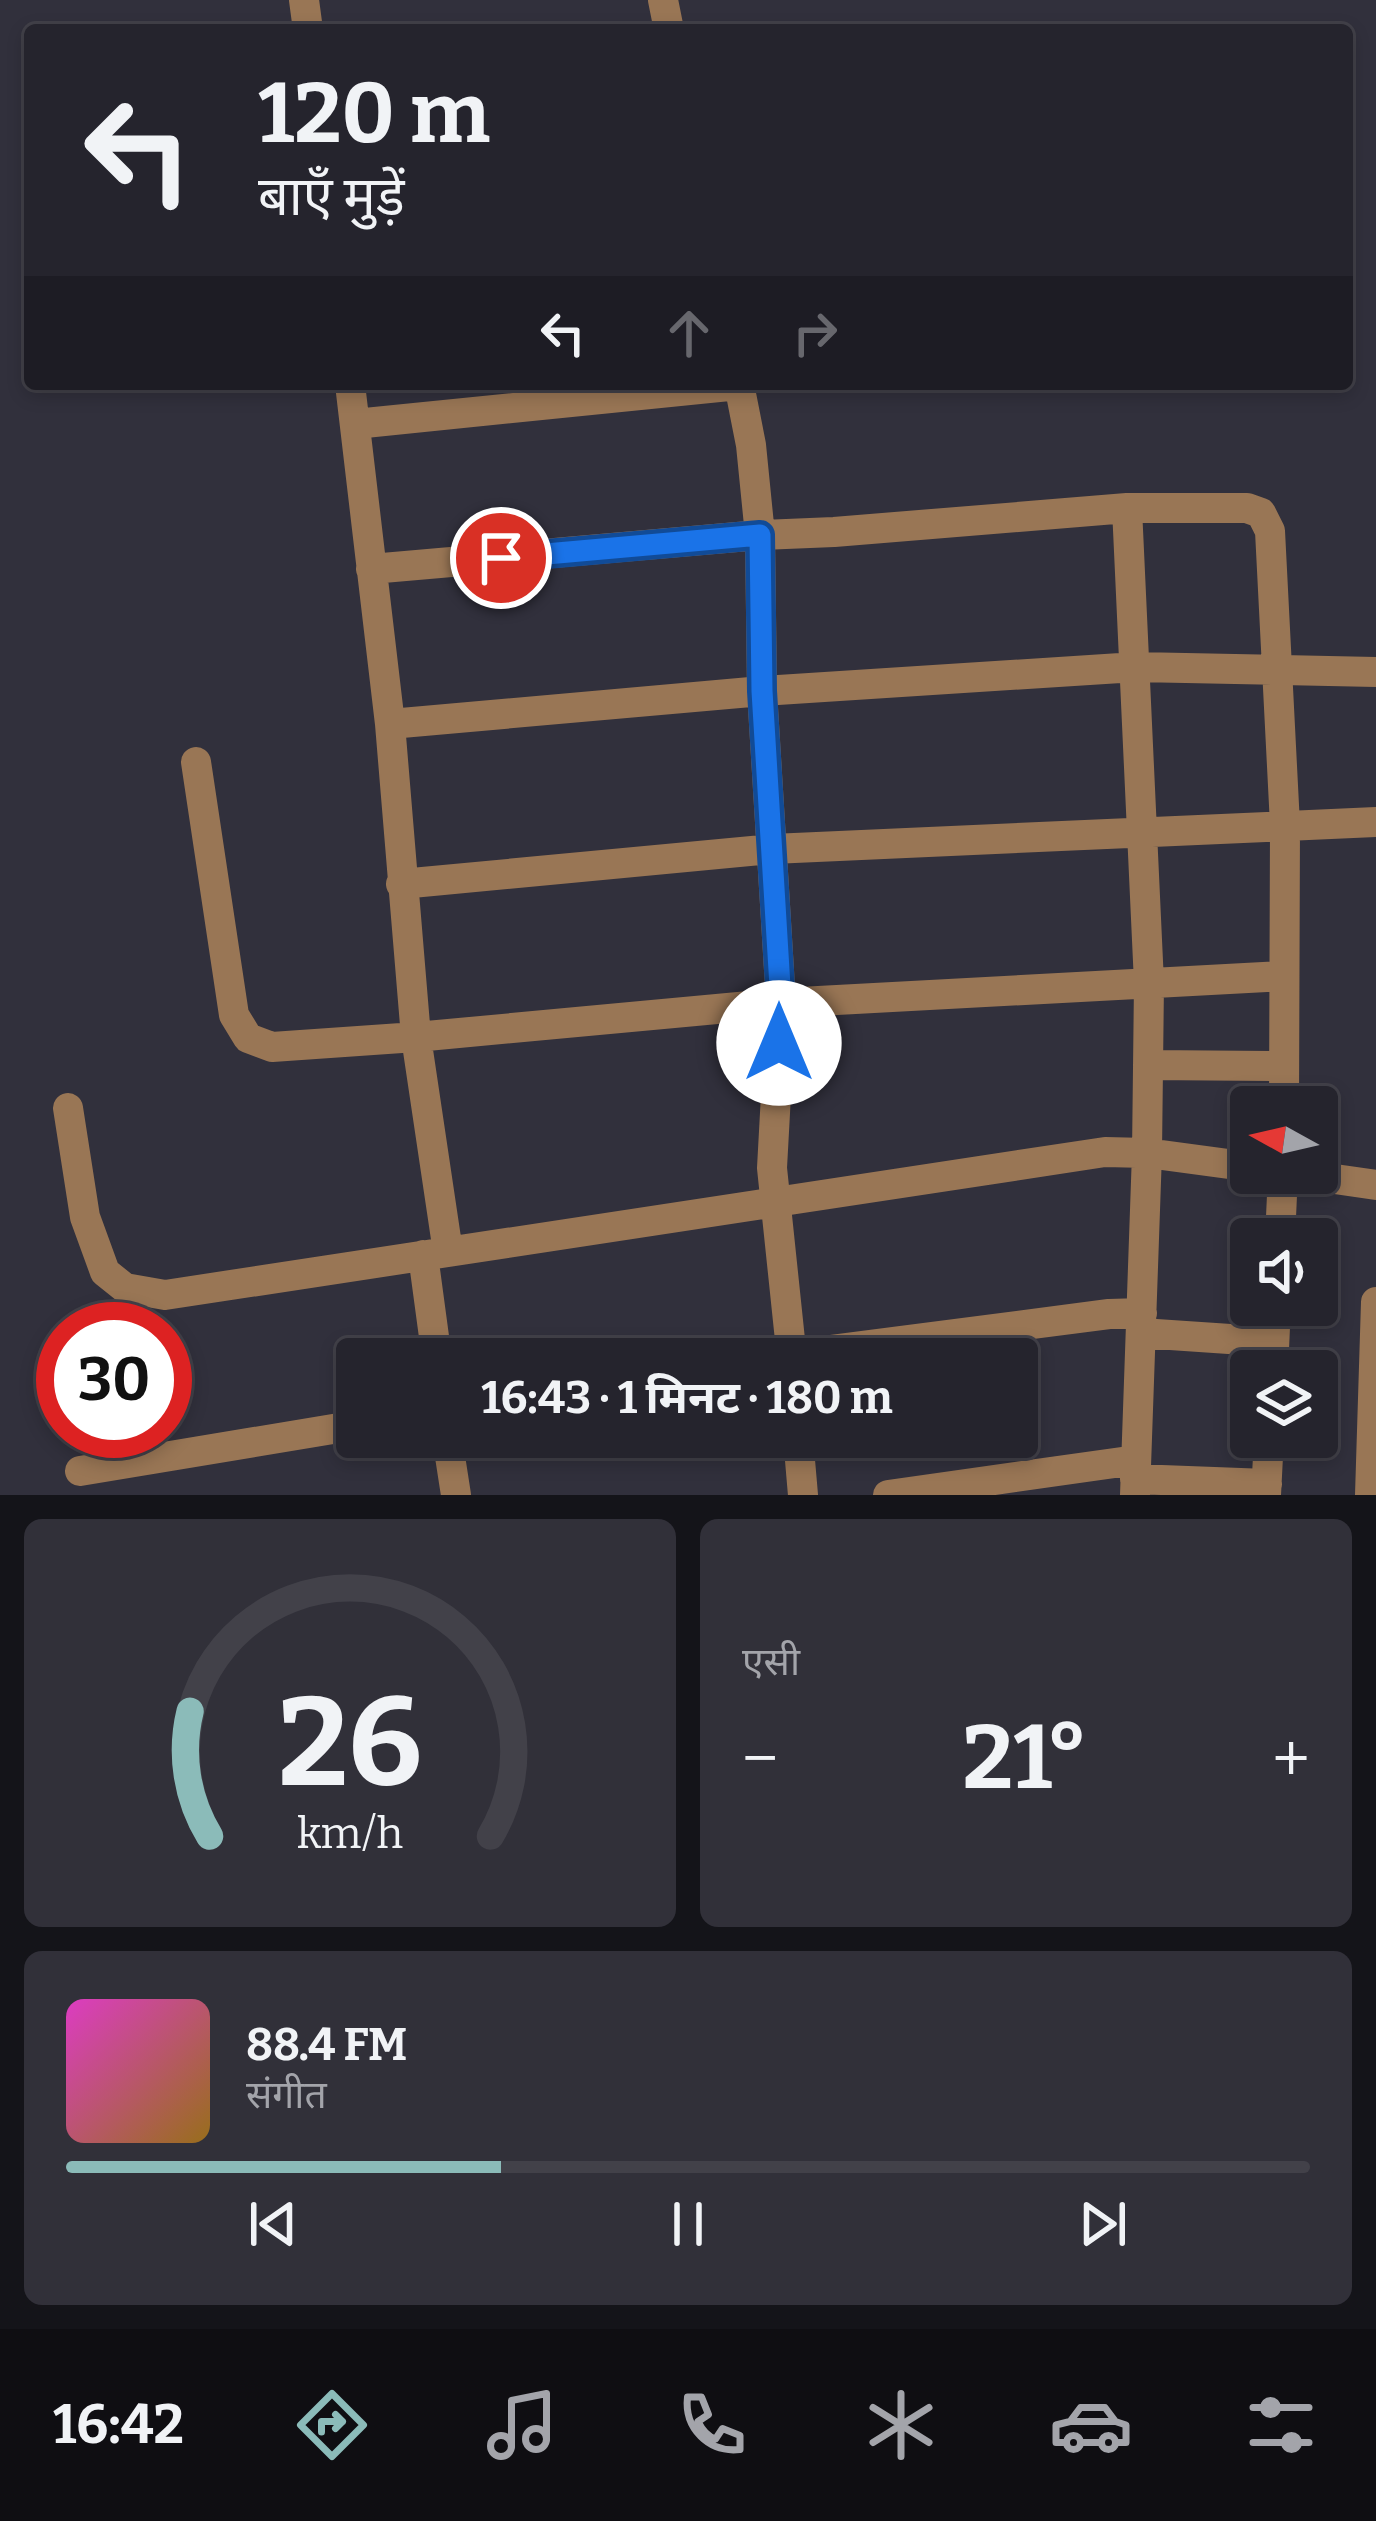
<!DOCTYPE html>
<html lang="hi">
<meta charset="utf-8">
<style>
:root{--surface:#25242d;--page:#313039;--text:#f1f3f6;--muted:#a3a4aa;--line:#424149;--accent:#8bbbb9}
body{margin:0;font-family:Bitter,"Noto Sans Devanagari",serif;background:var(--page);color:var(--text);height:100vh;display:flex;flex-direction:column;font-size:45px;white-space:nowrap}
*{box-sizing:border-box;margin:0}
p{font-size:39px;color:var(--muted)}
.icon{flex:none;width:66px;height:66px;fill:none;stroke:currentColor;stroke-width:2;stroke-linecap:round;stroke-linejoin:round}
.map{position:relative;height:1495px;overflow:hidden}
.panel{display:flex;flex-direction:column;gap:24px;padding:24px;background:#141419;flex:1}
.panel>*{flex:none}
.banner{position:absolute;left:24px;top:24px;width:1329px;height:366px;border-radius:12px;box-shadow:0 6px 18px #0003,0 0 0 3px var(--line);background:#25242d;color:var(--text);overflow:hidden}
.needle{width:78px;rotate:278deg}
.buttons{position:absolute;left:1230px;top:1086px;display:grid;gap:24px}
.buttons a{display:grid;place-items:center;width:108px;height:108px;border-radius:12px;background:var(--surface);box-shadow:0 6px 18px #0003,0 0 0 3px var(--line);font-size:60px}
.speed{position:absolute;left:36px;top:1302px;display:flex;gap:24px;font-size:60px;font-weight:700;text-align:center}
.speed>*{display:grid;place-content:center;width:156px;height:156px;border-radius:50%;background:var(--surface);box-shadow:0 6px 18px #0003,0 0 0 3px var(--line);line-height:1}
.speed .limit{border:18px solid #d22;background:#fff;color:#111}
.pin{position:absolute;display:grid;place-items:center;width:102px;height:102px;color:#fff;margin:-51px;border:6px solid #fff;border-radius:50%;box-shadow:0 3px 12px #0007}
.me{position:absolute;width:132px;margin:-66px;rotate:0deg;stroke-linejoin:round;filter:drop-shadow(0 0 9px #0008)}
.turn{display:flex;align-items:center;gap:42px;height:252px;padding:0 36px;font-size:54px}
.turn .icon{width:156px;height:156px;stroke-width:2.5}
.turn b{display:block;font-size:84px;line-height:102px}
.lanes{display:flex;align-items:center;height:114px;padding:0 36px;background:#0003;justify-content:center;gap:60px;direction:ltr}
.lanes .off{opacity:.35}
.big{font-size:90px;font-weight:700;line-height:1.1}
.panel .card{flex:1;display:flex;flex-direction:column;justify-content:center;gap:18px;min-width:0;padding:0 42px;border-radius:18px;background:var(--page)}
.panel .dial{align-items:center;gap:0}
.dial svg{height:312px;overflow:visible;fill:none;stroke:var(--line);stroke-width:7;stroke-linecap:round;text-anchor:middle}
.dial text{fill:var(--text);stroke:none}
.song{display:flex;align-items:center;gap:36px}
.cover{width:144px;height:144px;border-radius:18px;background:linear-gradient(135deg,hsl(310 70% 55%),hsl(40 70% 35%))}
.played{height:12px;border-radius:6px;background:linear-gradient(90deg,var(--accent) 35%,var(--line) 35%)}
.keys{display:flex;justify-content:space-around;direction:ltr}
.heat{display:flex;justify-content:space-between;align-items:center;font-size:66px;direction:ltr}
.panel .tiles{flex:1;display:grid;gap:24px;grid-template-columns:1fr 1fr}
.card:last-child{grid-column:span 2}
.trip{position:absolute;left:336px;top:1338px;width:702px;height:120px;border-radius:12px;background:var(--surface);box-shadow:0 6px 18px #0003,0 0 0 3px var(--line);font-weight:700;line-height:120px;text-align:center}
.menu{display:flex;height:192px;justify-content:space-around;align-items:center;background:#0f0e12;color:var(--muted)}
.menu .icon{width:84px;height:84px}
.menu .on{color:var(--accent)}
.menu b{font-size:54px;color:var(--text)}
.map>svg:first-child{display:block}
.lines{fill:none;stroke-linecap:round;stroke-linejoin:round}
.minor{stroke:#997655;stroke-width:30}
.route-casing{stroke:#114b97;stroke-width:30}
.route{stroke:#1a73e8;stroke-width:21}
</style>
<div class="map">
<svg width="1376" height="1495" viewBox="0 0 1376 1495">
<rect width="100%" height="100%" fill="#31303c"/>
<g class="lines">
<!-- minor -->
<path class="minor" d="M304 0 308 30
M663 0 669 30
M350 384 390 724 416 1037 448 1252
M355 424 739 385
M1127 508H1247L1261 513 1270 531 1285 825 1284 1107
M371 569 760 535 762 691 390 724
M196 762 234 1015 248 1038 272 1047 416 1037 781 1003 1284 976
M401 884 772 849 1376 822
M1148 1065 1284 1066
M68 1108 85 1217 105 1272 125 1288 165 1295 1105 1152 1147 1153 1149 983 1127 508 834 532 760 535 751 445 739 384
M1293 1173 1376 1185
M1280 1239 1283 1173
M423 1255 437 1359
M1141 1333 1274 1342
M762 1359 1109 1314 1142 1313
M792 1359 772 1168 781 1003 762 691 1136 667 1376 672
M1273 1371 1276 1305
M447 1437 456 1495
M798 1437 803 1495
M80 1471 357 1425
M1135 1479 1267 1484
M888 1495 1136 1460
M1135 1495 1147 1153 1251 1167
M1266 1495 1269 1437
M1370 1495 1376 1302"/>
</g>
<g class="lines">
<!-- route casing -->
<g class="route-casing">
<path id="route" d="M501 558 760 535 762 691 781 1003 779 1043"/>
</g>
<!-- route -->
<use href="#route" class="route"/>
</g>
</svg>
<div class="buttons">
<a><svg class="needle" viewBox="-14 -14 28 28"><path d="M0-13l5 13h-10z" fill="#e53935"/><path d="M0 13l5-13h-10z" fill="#a3a4aa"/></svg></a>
<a><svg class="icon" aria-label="sound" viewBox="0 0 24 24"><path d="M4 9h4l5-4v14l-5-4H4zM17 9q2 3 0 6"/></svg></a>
<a><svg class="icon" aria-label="layers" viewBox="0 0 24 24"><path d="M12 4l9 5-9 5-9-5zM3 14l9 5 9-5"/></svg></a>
</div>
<div class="speed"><div class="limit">30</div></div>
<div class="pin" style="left:501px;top:558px;background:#d93025"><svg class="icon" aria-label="arrive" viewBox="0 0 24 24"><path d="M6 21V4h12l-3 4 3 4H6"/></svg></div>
<svg class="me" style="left:779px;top:1043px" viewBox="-20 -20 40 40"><circle r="19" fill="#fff"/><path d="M0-13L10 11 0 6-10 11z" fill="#1a73e8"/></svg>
<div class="trip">16:43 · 1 मिनट · 180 m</div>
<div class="banner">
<div class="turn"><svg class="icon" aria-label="left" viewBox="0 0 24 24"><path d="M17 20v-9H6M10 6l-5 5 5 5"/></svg><div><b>120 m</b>बाएँ मुड़ें</div></div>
<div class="lanes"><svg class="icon" aria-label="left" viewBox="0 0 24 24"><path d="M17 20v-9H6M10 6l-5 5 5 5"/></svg><svg class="icon off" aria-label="ahead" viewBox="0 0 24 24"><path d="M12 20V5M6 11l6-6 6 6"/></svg><svg class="icon off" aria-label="right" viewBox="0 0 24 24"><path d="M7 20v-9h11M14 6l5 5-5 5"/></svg></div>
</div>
</div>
<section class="panel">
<div class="tiles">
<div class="card dial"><svg viewBox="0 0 100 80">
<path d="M14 69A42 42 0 1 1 86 69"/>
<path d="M14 69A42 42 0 0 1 9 37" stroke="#8bbbb9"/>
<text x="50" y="56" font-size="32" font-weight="700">26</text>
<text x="50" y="72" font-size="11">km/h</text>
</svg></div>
<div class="card"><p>एसी</p>
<div class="heat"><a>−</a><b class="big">21°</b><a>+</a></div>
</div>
<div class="card">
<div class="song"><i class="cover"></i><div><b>88.4 FM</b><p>संगीत</p></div></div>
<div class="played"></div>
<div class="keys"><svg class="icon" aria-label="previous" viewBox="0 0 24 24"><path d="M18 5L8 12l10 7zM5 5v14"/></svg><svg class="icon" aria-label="pause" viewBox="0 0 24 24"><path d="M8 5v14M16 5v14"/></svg><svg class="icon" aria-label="next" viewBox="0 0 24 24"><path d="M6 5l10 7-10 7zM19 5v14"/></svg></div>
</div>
</div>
</section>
<nav class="menu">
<b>16:42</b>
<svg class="icon on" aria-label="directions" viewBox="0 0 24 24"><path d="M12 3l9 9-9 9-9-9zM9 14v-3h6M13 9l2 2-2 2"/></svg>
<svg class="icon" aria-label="music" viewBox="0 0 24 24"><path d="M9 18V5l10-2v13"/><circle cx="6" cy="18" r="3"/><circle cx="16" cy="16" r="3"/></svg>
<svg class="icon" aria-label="phone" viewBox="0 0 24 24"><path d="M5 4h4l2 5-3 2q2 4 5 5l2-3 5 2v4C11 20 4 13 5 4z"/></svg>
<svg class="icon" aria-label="climate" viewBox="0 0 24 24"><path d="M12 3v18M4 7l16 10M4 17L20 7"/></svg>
<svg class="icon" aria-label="car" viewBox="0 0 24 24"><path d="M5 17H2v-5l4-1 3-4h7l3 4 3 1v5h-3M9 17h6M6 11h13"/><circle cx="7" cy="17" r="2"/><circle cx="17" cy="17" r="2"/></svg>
<svg class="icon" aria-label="filters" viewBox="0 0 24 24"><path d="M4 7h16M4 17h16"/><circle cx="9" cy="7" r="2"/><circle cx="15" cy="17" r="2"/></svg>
</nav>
